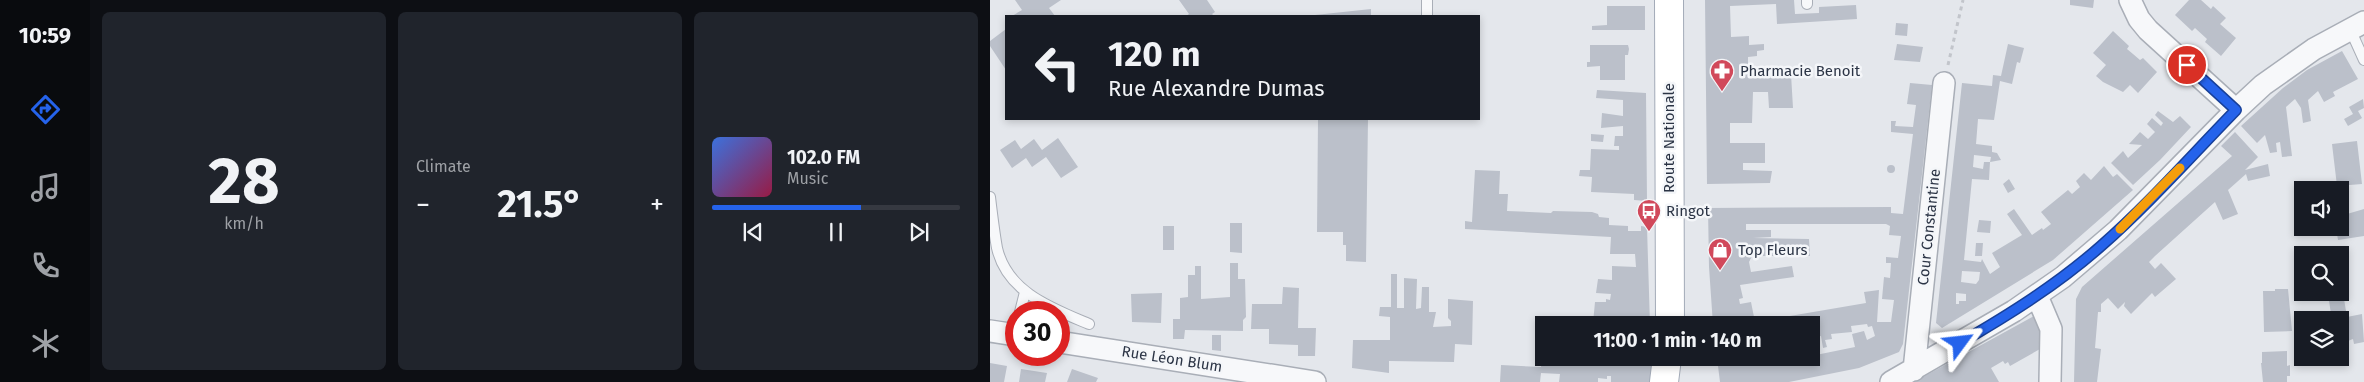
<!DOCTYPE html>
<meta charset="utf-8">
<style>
:root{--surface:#171b24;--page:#20242c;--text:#f1f3f6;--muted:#9ea1a6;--line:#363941;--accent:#2563eb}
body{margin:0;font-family:"Fira Sans",sans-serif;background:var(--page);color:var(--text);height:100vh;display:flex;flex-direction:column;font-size:19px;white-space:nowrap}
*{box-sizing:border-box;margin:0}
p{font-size:16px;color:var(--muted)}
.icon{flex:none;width:28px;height:28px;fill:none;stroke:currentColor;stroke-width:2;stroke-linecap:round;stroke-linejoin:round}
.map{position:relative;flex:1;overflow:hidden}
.details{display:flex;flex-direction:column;gap:12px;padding:12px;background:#0d0f14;width:900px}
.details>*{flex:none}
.guide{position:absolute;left:15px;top:15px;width:475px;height:105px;border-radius:0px;box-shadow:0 2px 8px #0003;background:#171b24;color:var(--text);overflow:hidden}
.fabs{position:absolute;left:1304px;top:181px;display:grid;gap:10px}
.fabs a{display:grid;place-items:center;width:55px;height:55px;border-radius:0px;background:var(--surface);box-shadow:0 2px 8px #0003;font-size:25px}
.speed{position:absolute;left:15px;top:301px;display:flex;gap:10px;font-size:25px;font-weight:700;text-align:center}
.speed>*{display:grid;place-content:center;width:65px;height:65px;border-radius:50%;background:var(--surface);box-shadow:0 2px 8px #0003;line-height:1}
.speed .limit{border:8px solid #d22;background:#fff;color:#111}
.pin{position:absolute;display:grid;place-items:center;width:42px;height:42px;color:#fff;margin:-21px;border:2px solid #fff;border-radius:50%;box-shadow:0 1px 5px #0007}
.me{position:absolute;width:55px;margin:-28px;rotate:60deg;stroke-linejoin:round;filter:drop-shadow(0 0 4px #0008)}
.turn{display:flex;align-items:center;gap:18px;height:105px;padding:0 20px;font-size:22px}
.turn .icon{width:65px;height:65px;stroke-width:2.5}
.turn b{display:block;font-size:35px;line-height:42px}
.big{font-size:38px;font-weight:700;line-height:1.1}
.details .card{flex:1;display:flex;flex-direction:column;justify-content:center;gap:8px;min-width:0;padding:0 18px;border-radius:8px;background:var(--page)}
.details .dial{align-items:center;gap:0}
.dial b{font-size:65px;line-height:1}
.song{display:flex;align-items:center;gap:15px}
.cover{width:60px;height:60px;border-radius:8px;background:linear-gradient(135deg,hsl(220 70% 55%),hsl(340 70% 35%))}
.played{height:5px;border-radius:2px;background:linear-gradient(90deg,var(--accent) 60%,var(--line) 60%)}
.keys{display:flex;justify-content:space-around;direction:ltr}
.heat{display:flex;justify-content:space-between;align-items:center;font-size:28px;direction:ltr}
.details .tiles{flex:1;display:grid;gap:12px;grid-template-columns:repeat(3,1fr)}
.trip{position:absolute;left:545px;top:316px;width:285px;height:50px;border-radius:0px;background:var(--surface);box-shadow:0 2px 8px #0003;font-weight:700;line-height:50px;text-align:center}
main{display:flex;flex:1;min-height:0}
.menu{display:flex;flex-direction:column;width:90px;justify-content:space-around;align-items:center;background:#090b0e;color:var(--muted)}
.menu .icon{width:35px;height:35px}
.menu .active{color:var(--accent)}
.menu b{font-size:22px;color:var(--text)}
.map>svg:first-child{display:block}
.building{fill:#bbc0ca;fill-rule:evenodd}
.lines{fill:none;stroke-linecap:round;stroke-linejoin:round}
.lane-casing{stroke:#a9aeb7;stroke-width:12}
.street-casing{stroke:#a9aeb7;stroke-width:24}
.primary-casing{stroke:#a3abb8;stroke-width:30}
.path{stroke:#c2c5cb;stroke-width:3;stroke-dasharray:4 4;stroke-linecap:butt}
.lane{stroke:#f7f8fa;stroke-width:10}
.street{stroke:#f7f8fa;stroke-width:21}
.primary{stroke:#fff;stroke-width:28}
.route-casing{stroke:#184099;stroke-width:12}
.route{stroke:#2563eb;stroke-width:9}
.slow{stroke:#f59e0b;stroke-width:9}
.labels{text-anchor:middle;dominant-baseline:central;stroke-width:5;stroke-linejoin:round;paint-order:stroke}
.poi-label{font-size:15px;fill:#2b3445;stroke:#f4f6f9;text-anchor:start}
.street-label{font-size:15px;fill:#2b3445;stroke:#f4f6f9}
</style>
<main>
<nav class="menu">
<b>10:59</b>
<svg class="icon active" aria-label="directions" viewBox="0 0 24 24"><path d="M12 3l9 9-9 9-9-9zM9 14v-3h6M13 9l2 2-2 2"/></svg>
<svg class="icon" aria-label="music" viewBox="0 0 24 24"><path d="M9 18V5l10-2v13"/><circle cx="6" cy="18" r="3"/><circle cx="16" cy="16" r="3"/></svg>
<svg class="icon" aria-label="phone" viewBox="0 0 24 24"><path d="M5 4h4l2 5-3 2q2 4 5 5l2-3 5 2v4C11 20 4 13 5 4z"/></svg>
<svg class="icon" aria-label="climate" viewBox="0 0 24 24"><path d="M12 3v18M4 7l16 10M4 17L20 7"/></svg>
</nav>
<section class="details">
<div class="tiles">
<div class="card dial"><b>28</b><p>km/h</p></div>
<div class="card"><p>Climate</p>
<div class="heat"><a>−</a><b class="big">21.5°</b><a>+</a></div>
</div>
<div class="card">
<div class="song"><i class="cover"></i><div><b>102.0 FM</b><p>Music</p></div></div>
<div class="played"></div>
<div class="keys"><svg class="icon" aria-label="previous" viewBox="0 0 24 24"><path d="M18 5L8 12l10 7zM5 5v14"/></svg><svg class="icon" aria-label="pause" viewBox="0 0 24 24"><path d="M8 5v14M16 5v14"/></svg><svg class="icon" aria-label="next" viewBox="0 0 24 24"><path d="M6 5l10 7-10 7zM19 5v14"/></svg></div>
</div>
</div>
</section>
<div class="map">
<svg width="1374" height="382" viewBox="0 0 1374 382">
<rect width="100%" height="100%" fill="#e4e7ec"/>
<!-- building -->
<path class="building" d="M25 0H71L59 8 65 16H22L32 10Z
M189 0H217L225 12 222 14 224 16H196L199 14Z
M715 0H804L805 14 829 13V7L866 5 867 19 787 24 786 4 740 6 741 37 759 36V45L774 44V50L767 51V56L758 57V77L801 74 803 108H779L778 92H763L762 123H740V143H775V163H753V170L782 171 780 183 717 184Z
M1080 0H1104L1103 8 1080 5Z
M1199 0H1211L1221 9 1223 6 1236 18 1230 24 1246 38 1231 56 1215 42 1217 39 1205 28 1202 31 1185 15Z
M617 6H655V30H602V26L617 25Z
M381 9V16H325V15Z
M906 23 918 24 917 36 905 35Z
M16 29V70L0 46V41Z
M1123 31 1139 46 1137 49 1143 54 1150 60 1153 58 1167 72 1148 93 1140 85 1133 92 1113 82 1106 76 1116 65 1103 53Z
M907 44 933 47 930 62 904 60Z
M1018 44 1034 48 1030 63 1027 62 1022 84 1010 81 1004 120 988 119 986 144 1002 146V152L1007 153 1011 160 1000 162 1001 157 984 155 983 167 993 169 994 162H1000L999 180 982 179 974 260 991 262 992 259 1000 274 1010 267 1002 253 1032 235 1017 214 1024 209 1042 235 1052 228 1053 230 1061 224 1051 212 1078 190 1082 194 1090 187 1086 181 1094 173 1101 180 1114 166 1123 177 1127 174 1143 190 1063 260 952 328 946 323 972 83 1002 86 1003 75 1011 76ZM972 271 990 272 989 280 986 284 971 282ZM966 293 976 294V301H969V304H966Z
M600 45H638L639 49 638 55H635V80H610V66L597 67V62H600Z
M1352 51 1368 79 1343 92 1345 96 1334 102 1328 91 1318 100 1321 121 1313 123 1311 108 1305 99 1296 107 1302 156 1292 157 1290 142 1286 143 1287 152 1280 153 1275 135 1267 143 1251 126 1293 88 1317 70Z
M920 83 942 85 913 344 909 352 869 368 799 382H730L727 358H743L744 363 775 358H821V356L865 347 862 334 874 331 877 340 885 336 882 326 878 327 877 324 861 326 862 332 841 334 842 339 835 340 837 347 833 348 831 336 821 338V325H723L719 267 718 208 901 207V213L913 214 923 134 901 132V121H906L905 126 923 127 926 105 917 104ZM756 224H896L900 226 899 235 911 236 908 258 896 257V263H901L900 278 894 277 892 299 904 300 901 322H887L889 290 874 292 876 303 765 322 761 302 750 304 749 299 753 298 750 285 804 277 802 266 761 272 759 262 762 256H820L819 239 763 238 781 237V230H756Z
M607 90 656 93 657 201 644 200V194L601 192 602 177 589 176 590 170H600L601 149 629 150V146H624L625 136H633V126L611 128 612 113 633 116V100L606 98Z
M1373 99 1374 108 1368 111 1372 118 1358 126 1354 119 1363 114 1359 107Z
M1168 111 1183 122 1190 116 1201 127 1170 160 1143 185 1121 163 1133 151 1138 158 1152 145 1139 144 1150 132 1158 139 1165 132 1157 124 1162 118 1171 126 1173 123 1165 115Z
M328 119H378L376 262 356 261V245H353V232H327Z
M1245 132 1268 157 1255 170 1278 164 1280 176 1258 181 1256 174 1238 190 1248 214 1233 220 1225 202 1165 256 1159 262 1165 269 1171 263 1186 279 1165 297 1162 293 1141 314 1134 306 1135 302 1128 309 1118 298 1111 304V312H1108L1105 348 1111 349 1107 382H1084L1086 299 1092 287 1242 156 1231 146Z
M601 134 614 135 613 142 601 141Z
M68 138 88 167 71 178 56 157 42 167 36 158 22 168 10 150 25 140 31 149 44 139 52 150Z
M1367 141 1372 184 1347 186 1342 144Z
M897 169a4 4 0 1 1 8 0a4 4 0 1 1-8 0Z
M485 170 510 171 509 194H518L517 211 561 213 563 211 602 212 608 214 609 217 619 218V225L638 226V231H651V226L657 227 660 325 603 323 605 302H616V299L620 300 621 294 606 293 608 279 622 280V266L646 267 645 254H620L621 237 475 229V221L482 222Z
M1019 179 1025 189 1018 193 1013 184Z
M1374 209V236L1348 240 1346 228H1350V212L1356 211 1357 214Z
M989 220 1001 221 1000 233 987 232Z
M240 223H252V253L240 252Z
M173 226H184V250H173Z
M986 243H993L992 256H985Z
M240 263H248V279H255L256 317 253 320V331L195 330 194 339H183V319H190V298L198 297V275H205V266H211V299L240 297Z
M401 274H407V308H414V278L427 279 426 309 431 308 432 287H439V312H446L443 327 461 326V321L458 318V299L483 301 482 345 465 344 464 362 399 361V373L362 368 363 340H400V317L389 316 390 307H401Z
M293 287 309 288 308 328H326L325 356H308V345L279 344V329H261L262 304H292Z
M1285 289H1298L1302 331 1274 332 1273 291H1285Z
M172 293 171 323 142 322 141 294Z
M1354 299 1357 317 1372 314 1374 342 1364 344 1363 339 1350 344V320H1342L1339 301Z
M1046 315 1051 321 1050 349 1020 366 1018 362 1015 364 1013 361 1001 368 1009 382H924Z
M222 335H231V351L222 350Z
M1297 351V366L1300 365V376H1297V382H1273L1271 363H1272V352Z
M552 358H661V382H621V376H617V379L608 378V382H569L570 374 551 373 550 382H510L511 365 551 367Z
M0 363 17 366 14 382H0Z
M31 369 57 373 55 382H29Z
M82 369 108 378 106 382H77Z"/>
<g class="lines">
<!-- lane casing -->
<g class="lane-casing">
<path id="lane" d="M817 0V4
M437 16V0
M1360 29 1374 60
M0 197C2 214 4 231 7 248 17 292 61 308 99 324
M30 312 35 292"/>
</g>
<!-- street casing -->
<g class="street-casing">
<path id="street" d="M1140 0 1149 19 1158 30 1246 110
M1047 296 1061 329 1060 382
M0 331 26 335
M69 342 325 382
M924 370 954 83
M901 382 1024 311 1073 277 1128 230 1246 110 1273 85 1324 49 1374 22"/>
</g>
<!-- primary casing -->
<g class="primary-casing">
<path id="primary" d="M679 0 680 325
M674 382 677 358"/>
</g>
<!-- path -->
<path class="path" d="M958 65 973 0"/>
<!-- lane -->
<use href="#lane" class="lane"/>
<!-- street -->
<use href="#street" class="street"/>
<!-- primary -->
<use href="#primary" class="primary"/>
</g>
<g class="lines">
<!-- route casing -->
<g class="route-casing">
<path id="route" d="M970 343C1020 314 1068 284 1111 246 1159 204 1202 155 1246 110L1197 65"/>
</g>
<!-- route -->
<use href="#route" class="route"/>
<!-- slow -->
<path class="slow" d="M1130 229 1190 168"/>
</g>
<!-- icons -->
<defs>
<g id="pharmacy-pin" transform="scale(1.25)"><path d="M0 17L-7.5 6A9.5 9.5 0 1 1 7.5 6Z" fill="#d1495b" stroke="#f4f6f9"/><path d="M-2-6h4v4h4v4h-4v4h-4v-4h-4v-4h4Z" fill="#fff"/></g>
<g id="bus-pin" transform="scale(1.25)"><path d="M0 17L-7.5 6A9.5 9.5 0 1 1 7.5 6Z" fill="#d1495b" stroke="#f4f6f9"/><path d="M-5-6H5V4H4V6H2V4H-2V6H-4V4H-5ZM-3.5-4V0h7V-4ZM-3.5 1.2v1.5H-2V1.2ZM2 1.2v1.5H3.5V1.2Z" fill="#fff"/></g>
<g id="shop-pin" transform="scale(1.25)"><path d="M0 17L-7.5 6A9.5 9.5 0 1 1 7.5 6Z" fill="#d1495b" stroke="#f4f6f9"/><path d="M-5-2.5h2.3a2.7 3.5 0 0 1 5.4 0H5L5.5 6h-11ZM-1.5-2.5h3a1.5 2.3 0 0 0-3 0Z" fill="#fff"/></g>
</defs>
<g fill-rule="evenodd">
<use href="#pharmacy-pin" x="732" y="71"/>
<use href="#bus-pin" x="659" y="211"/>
<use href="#shop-pin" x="730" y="250"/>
</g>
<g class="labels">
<!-- poi labels -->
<g class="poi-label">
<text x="750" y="71">Pharmacie Benoit</text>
<text x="676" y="211">Ringot</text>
<text x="748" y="250">Top Fleurs</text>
</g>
<!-- street labels -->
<g class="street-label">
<text transform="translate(679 138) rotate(-90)">Route Nationale</text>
<text transform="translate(939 227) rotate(-84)">Cour Constantine</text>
<text transform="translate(182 359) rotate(9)">Rue Léon Blum</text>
</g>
</g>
</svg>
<div class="fabs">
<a><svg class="icon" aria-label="sound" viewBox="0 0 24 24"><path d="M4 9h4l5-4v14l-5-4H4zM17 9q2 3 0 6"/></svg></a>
<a><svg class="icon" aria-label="search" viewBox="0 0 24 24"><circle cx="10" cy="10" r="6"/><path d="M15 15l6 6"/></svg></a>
<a><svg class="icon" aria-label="layers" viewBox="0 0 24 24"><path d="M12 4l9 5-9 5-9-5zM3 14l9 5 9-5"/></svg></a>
</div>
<div class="speed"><div class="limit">30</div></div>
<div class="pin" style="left:1197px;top:65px;background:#d93025"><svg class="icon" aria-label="arrive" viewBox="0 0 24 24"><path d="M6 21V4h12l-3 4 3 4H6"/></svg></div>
<svg class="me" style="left:970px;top:343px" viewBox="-20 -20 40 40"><path d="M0-17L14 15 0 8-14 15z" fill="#2563eb" stroke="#fff" stroke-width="4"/></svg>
<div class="trip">11:00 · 1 min · 140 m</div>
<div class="guide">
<div class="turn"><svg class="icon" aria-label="left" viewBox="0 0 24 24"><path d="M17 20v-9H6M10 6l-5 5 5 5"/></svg><div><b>120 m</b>Rue Alexandre Dumas</div></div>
</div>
</div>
</main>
